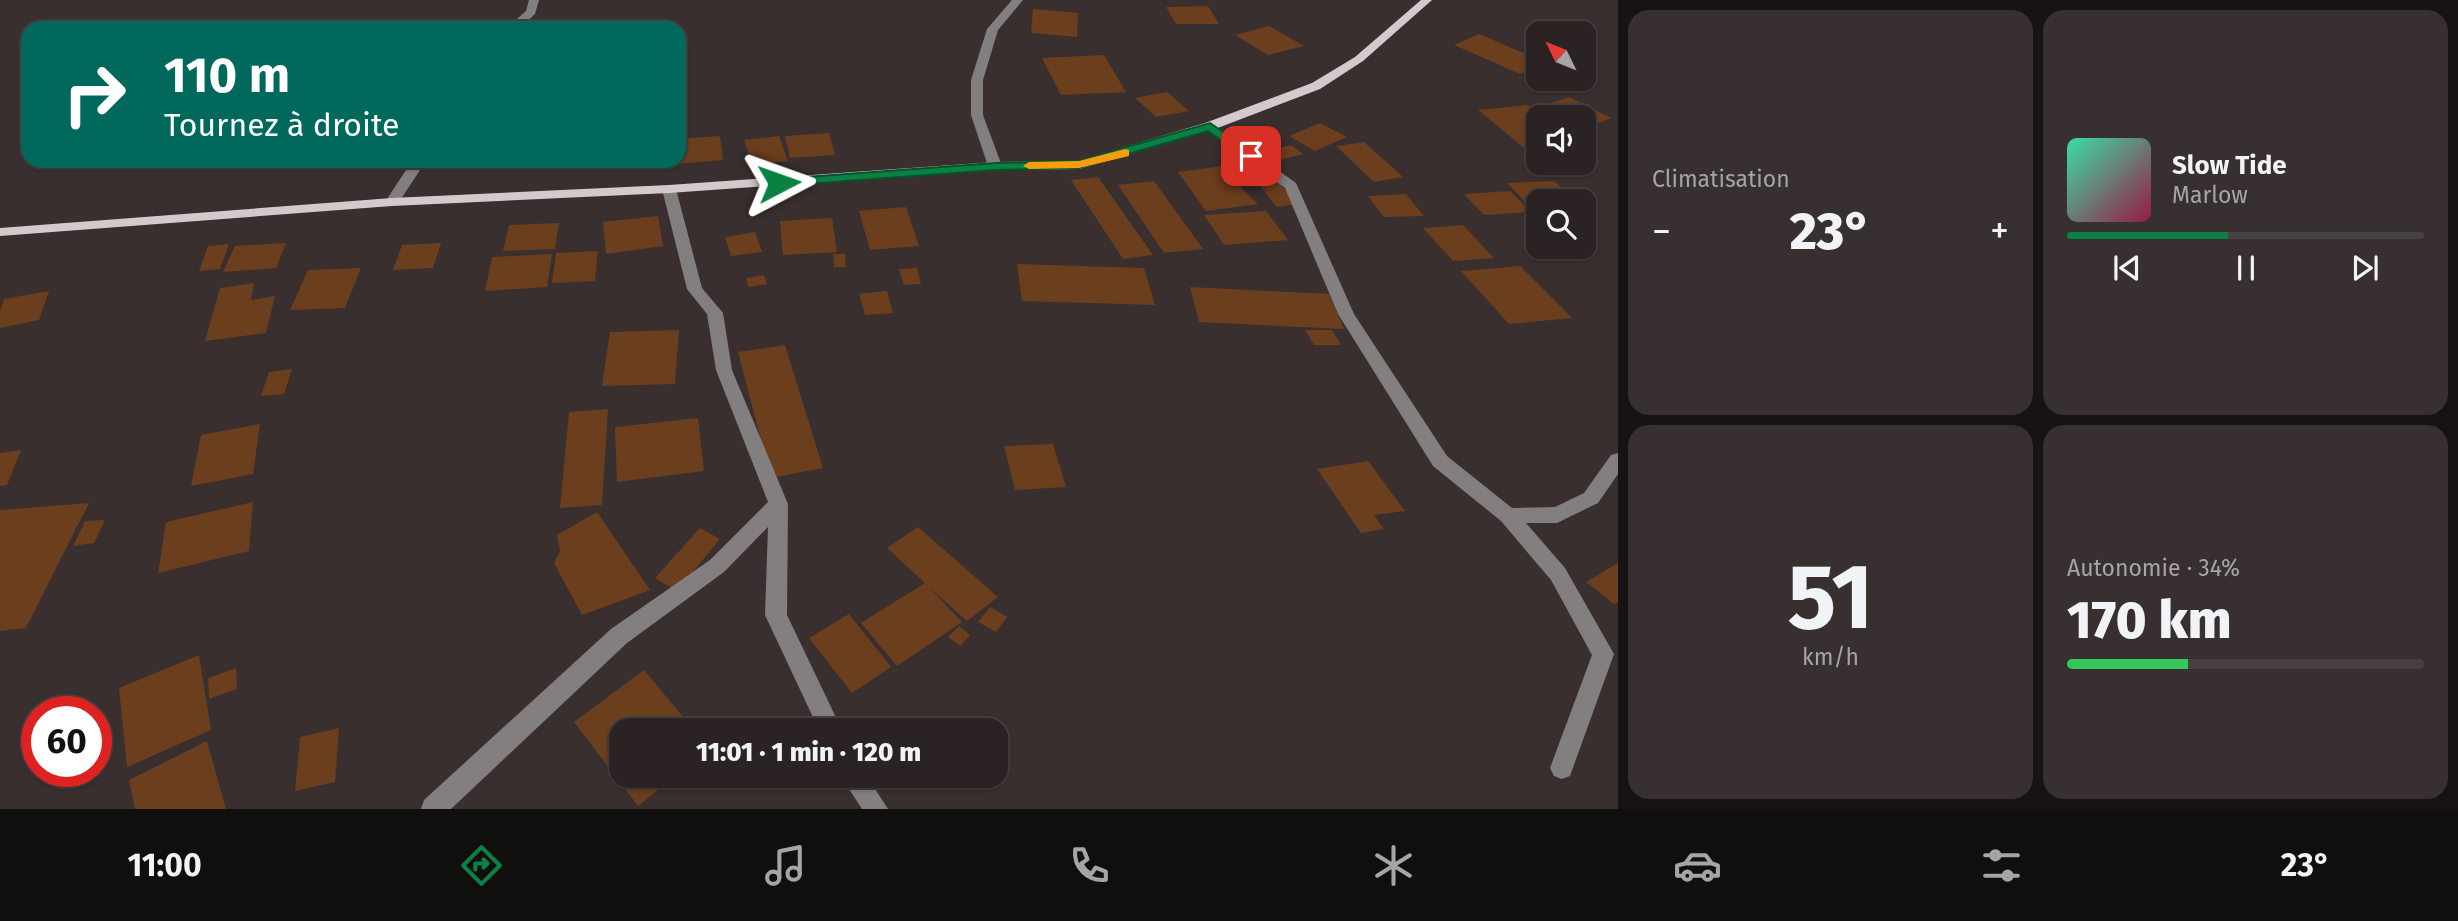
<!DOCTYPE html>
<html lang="fr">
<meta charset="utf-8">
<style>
:root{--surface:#2b2323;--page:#372f30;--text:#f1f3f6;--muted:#a6a4a6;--line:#474041;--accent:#0b8043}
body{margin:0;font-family:"Fira Sans",sans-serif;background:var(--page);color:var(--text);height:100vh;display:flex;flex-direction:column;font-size:26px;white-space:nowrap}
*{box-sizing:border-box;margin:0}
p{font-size:23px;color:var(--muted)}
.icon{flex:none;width:38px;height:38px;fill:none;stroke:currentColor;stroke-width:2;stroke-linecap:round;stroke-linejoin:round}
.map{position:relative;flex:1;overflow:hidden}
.panel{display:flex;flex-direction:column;gap:10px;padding:10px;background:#181313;width:840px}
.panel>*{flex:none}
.guide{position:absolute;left:21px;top:21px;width:665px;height:147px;border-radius:21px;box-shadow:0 2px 5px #0004,0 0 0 2px var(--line);background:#00695c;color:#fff;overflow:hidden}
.needle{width:46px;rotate:313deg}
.tools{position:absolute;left:1526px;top:21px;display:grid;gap:14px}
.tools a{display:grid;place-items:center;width:70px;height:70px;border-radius:14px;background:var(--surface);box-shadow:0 2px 5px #0004,0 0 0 2px var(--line);font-size:35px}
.speed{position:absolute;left:21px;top:696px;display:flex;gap:14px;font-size:35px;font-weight:700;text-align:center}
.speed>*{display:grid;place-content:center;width:91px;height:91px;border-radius:50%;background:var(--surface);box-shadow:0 2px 5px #0004,0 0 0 2px var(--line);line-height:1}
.speed .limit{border:10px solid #d22;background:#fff;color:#111}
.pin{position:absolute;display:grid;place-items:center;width:60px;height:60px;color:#fff;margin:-30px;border-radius:14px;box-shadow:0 4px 10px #0006}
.me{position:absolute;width:77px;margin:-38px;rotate:86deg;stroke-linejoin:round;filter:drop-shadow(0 0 5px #0008)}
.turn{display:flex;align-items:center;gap:24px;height:147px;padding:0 28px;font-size:32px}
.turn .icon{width:91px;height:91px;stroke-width:2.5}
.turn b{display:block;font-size:49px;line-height:60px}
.big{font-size:52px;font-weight:800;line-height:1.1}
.panel .card{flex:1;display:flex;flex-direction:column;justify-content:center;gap:10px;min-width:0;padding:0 24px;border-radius:21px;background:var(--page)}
.panel .dial{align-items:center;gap:0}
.dial b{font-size:91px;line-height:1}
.song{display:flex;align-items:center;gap:21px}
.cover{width:84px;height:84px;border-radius:10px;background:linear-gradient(135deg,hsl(160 70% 55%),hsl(340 70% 35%))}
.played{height:7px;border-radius:4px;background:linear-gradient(90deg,var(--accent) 45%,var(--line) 45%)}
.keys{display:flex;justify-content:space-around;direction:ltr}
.heat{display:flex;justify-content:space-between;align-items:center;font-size:38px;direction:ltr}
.charge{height:10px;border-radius:5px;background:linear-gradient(90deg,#34c759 34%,var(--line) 0)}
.panel .tiles{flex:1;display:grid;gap:10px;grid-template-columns:repeat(2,1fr)}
.trip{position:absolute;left:609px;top:718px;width:399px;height:70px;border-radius:21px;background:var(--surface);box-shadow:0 2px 5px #0004,0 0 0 2px var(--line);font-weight:800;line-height:70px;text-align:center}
.tabs{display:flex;height:112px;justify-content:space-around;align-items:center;background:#110e0e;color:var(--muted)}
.tabs .icon{width:49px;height:49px}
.tabs .selected{color:var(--accent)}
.tabs b{font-size:32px;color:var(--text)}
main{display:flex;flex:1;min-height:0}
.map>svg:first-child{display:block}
.building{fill:#6b3e1e}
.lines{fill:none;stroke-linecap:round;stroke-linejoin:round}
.minor{fill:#837e80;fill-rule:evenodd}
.major{fill:#d4cace;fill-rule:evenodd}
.route{fill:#0b8043;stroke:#07532c;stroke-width:2}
.slow{fill:#f59e0b}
</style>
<main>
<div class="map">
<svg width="1618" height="809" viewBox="0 0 1618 809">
<rect width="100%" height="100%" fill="#392f2f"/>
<!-- building -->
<path class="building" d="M1208 6 1219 24H1176L1166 7Z
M1033 9 1078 13 1077 37 1031 33Z
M1269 26 1304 46 1268 55 1235 35Z
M1479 34 1538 59V65L1520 74 1454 45Z
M1104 55 1126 92 1061 95 1042 58Z
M1167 92 1189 111 1156 117 1135 98Z
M1569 97 1611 118 1586 128 1584 117H1565L1543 106Z
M1528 105 1543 117H1538V155H1533L1478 110Z
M1320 123 1347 137 1315 151 1289 136Z
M829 133 835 155 790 158 785 136Z
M720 136 723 160 675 164 674 161H679V139Z
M779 136 788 161 752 165 744 140Z
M1364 142 1403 177 1374 182 1336 146Z
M1291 145 1303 154 1280 160 1268 151Z
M1230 165 1238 173 1230 177 1258 204 1206 211 1178 172Z
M1263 165 1297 204 1277 207 1244 167Z
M1098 177 1153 255 1123 259 1071 180Z
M1154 181 1203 249 1164 253 1118 185Z
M1554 181 1575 201H1538V211H1534L1507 183Z
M1510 191 1531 212 1484 215 1464 194Z
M1406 194 1424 216 1384 217 1368 196Z
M906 207 919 246 870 250 859 211Z
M1266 211 1288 240 1224 245 1204 215Z
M658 216 663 246 606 254 603 222Z
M832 218 837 252 783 255 780 221Z
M559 223 555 249 503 251 509 225Z
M1463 225 1494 258 1453 261 1423 228Z
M755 232 762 252 731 256 725 237Z
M286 243 276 268 223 272 235 246Z
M441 243 433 268 393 270 402 245Z
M229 244 220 269 199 271 208 246Z
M598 251 595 281 552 283 556 253Z
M552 254 547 287 485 291 492 257Z
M833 254H845L846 267H834Z
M1017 264 1144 268 1155 305 1022 301Z
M1520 266 1572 318 1509 324 1461 271Z
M361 268 345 308 290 310 308 270Z
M917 268 921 284 904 285 899 269Z
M764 275 767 284 749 287 746 278Z
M254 283 251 300 275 296 266 333 205 341 220 288Z
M1190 287 1329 294 1344 329 1199 322Z
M49 291 39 320 0 328V311L4 299Z
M887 291 893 313 865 315 859 294Z
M679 330 675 384 602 386 610 332Z
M1305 330H1332L1341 345H1314Z
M785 345 823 468 771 478 738 352Z
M292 369 284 394 261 396 269 372Z
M608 409 602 505 560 508 569 412Z
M698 418 704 471 617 482 615 427Z
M260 424 253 474 191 486 201 435Z
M1053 444 1066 487 1015 490 1004 446Z
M21 450 7 485 0 486V453Z
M1368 461 1405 511 1374 515 1384 529 1361 533 1317 469Z
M253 502 249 551 158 573 166 522Z
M89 503 26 628 0 631V510Z
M597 512 650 590 582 615 554 563 560 551 557 535Z
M105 520 94 543 73 546 85 521Z
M918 527 998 597 967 621 929 587 962 622 897 666 861 623 925 583 887 548Z
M700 528 720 539 677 591 655 578Z
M1618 563V602L1614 604 1586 582Z
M990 607 1007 617 996 632 978 622Z
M849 614 891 667 852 693 809 638Z
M959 626 970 635 960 646 948 637Z
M199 655 211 730 127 767 119 688Z
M236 668 237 689 209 699 208 678Z
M644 670 694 730H621V775H677L638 806 574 722Z
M339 728 335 782 295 791 300 737Z
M207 741 226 809H135L129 780Z"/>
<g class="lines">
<!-- minor -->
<path class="minor" d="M529 0H539L535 14 520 28H507L526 11Z
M1012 0H1023L998 30 983 80V115L1002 166 995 170 988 166 971 115V80L987 29Z
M1210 122 1296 183 1354 314 1447 456 1512 508 1555 507 1584 493 1611 455 1618 453V474L1598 503 1557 523H1526L1565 568 1614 654 1570 776 1562 779 1554 776 1550 768 1592 655 1551 580 1501 521 1433 466 1338 314 1285 188 1205 129 1204 126Z
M412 161H426L397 205H387L385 202Z
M669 185 676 189 702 288 723 313 732 370 788 504 787 615 842 730H819L765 615 768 527 724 572 627 643 451 809H421L424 800 611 629 710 560 768 502 716 370 707 314 687 289 662 189Z
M840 775H866L888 809H862Z"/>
<!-- major -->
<path class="major" d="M1421 0H1432L1363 61 1320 89 1215 129 1079 169 995 170 669 193 392 206 0 236V228L392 198 669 185 995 162 1078 161 1205 123 1312 83 1355 57Z"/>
</g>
<!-- route -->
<path class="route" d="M1210 123 1255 154V159H1246L1208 131 1079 168 995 170 779 186 773 183 779 179 995 163 1078 161Z"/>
<!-- slow -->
<path class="slow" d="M1125 149 1129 150V156L1079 168 1029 169 1023 166 1029 162 1079 161Z"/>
</svg>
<div class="tools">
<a><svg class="needle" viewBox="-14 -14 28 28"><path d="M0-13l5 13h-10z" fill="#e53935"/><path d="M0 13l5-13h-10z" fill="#a6a4a6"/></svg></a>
<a><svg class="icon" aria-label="sound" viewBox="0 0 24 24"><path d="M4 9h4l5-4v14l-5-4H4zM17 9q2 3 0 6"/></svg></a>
<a><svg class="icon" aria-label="search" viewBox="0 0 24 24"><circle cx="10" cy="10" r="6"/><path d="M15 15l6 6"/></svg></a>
</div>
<div class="speed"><div class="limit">60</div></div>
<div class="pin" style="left:1251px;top:156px;background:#d93025"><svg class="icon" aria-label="arrive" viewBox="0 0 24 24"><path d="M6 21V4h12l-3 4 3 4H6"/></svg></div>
<svg class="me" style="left:779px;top:183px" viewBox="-20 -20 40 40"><path d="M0-17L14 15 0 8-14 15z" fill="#0b8043" stroke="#fff" stroke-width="4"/></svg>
<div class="trip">11:01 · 1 min · 120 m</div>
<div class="guide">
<div class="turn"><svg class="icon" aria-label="right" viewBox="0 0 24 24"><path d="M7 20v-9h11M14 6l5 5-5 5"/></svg><div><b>110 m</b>Tournez à droite</div></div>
</div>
</div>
<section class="panel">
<div class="tiles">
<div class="card"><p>Climatisation</p>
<div class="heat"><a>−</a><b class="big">23°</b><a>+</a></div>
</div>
<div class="card">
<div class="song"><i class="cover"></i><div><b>Slow Tide</b><p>Marlow</p></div></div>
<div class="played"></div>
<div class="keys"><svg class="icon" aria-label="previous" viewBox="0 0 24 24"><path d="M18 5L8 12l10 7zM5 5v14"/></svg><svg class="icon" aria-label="pause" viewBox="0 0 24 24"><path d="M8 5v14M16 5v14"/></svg><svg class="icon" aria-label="next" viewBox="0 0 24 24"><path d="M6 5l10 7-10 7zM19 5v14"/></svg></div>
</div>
<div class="card dial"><b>51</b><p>km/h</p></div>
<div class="card"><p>Autonomie · 34%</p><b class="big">170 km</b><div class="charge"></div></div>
</div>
</section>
</main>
<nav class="tabs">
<b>11:00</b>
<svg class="icon selected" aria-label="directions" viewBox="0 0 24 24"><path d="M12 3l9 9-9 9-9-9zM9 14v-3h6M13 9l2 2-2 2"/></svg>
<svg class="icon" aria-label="music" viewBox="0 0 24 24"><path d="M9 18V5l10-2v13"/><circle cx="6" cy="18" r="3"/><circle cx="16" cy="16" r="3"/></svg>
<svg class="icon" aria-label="phone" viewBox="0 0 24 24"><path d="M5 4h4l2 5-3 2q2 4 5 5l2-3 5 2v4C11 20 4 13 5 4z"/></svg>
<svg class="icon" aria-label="climate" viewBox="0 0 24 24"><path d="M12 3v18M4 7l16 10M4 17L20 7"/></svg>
<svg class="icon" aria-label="car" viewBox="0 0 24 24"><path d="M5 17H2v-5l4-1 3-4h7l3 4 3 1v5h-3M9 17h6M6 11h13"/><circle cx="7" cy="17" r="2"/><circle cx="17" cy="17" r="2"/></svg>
<svg class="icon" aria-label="filters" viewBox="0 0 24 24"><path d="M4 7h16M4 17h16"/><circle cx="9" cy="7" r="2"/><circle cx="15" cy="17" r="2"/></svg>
<b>23°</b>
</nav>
